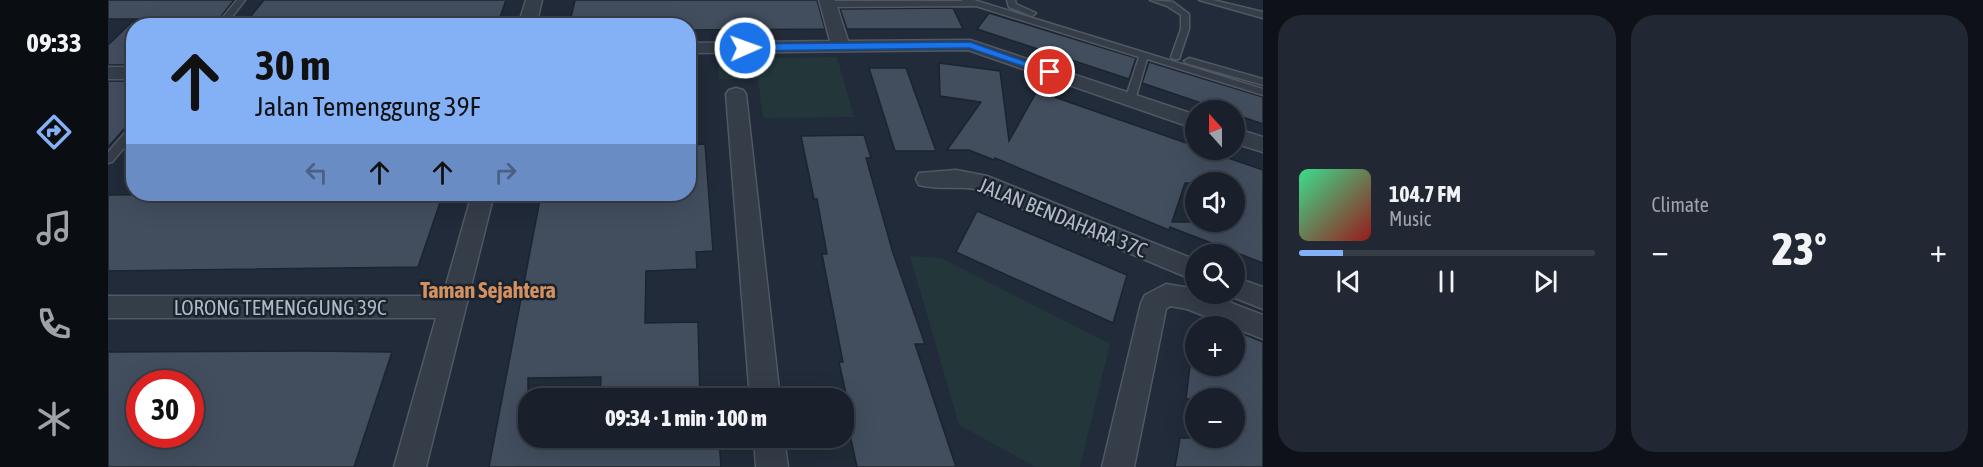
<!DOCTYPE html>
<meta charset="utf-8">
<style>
:root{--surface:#19202b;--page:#222833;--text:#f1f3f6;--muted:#9fa3a9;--line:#373e47;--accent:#84b0f6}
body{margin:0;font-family:"Asap Condensed",sans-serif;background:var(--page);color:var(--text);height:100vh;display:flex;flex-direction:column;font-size:22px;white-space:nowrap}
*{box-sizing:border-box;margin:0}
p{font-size:20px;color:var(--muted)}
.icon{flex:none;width:33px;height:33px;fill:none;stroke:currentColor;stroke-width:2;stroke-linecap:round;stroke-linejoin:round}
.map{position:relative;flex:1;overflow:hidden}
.sheet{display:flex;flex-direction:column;gap:15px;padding:15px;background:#0e1218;width:720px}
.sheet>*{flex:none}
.hud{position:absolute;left:18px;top:18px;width:570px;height:183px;border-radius:24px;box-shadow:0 6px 24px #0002,0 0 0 2px var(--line);background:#84b0f6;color:#111;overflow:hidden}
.needle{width:39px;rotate:339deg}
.controls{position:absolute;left:1077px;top:100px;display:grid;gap:12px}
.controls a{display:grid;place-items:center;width:60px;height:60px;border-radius:50%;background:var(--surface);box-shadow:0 6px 24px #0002,0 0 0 2px var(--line);font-size:30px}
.speed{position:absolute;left:18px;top:370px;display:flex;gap:12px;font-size:30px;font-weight:700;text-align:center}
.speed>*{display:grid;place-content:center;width:78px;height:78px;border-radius:50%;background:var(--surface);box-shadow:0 6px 24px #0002,0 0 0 2px var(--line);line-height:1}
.speed .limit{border:9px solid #d22;background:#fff;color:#111}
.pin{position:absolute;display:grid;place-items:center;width:51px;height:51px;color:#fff;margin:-26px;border:3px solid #fff;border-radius:50%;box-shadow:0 2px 6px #0007}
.me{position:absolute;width:66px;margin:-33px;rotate:88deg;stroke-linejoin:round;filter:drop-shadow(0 0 4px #0008)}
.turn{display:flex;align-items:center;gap:21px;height:126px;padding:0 30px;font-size:27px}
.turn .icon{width:78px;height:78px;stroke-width:2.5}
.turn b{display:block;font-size:42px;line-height:51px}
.lanes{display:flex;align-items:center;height:57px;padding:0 30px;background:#0003;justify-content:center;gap:30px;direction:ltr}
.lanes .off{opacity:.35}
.big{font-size:45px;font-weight:800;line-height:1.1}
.sheet .widget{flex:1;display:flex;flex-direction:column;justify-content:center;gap:9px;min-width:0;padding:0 21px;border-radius:24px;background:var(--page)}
.song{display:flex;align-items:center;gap:18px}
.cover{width:72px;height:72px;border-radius:9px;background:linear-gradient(135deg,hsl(150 70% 55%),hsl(0 70% 35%))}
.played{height:6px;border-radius:3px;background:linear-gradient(90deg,var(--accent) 15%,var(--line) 15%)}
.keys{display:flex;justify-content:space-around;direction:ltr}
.heat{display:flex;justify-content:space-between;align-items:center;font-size:33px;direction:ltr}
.sheet .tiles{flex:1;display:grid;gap:15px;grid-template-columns:repeat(2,1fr)}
.trip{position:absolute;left:410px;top:388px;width:336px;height:60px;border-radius:24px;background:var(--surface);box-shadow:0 6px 24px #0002,0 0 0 2px var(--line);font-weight:800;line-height:60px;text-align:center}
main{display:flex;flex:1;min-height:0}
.dock{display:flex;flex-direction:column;width:108px;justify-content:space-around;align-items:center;background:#0a0d11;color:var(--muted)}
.dock .icon{width:42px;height:42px}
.dock .current{color:var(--accent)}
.dock b{font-size:27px;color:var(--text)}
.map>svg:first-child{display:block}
.green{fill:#23373a}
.building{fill:#424e5e;stroke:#1c2430;stroke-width:1.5;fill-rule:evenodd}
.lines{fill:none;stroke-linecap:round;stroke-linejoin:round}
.lane-casing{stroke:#505864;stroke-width:3}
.street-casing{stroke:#505864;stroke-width:3}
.lane{fill:#353d49;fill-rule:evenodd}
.street{fill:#353d49;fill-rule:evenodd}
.route{fill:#1a73e8;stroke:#114b97;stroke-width:1.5}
.labels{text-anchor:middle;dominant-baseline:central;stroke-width:5;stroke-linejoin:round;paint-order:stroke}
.street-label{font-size:21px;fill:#b0b8c5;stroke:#1a222e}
.neighbourhood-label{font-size:22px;font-weight:bold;fill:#d2915e;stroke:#1a222e}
</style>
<main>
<nav class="dock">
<b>09:33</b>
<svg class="icon current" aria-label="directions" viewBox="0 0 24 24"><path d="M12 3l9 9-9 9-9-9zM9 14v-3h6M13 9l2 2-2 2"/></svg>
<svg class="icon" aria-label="music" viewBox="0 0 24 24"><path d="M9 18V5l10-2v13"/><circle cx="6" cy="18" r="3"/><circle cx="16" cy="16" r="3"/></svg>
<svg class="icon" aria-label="phone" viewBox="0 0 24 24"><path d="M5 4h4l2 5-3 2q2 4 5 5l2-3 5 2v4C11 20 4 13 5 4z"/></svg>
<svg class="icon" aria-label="climate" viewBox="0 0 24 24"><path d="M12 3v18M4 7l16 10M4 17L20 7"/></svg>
</nav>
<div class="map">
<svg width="1155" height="467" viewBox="0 0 1155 467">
<rect width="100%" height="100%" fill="#212b39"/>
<!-- green -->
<path class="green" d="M729 57 746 117 655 118 650 79H611L610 59Z
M802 256 833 258 1002 344 972 467H928L851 425Z"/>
<!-- building -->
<path class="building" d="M0 0H126L111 19H0Z
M156 0H398L389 26H135Z
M467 0H709L717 29 580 30V26H461Z
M845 8 855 29H739L732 9Z
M881 13 1028 58 1021 79 869 29Z
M26 20V65H0V45Z
M1041 62 1155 97V124L1126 114V111H1117L1034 83Z
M831 63 892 71 901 141 929 91 1084 145 1088 150H1097L1155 170V263L1062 227 1061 230 887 158 886 160 861 150H839L873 102 832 96ZM1077 183H1126V222H1064Z
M761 68H798L828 151H787Z
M0 81H26V118L0 147Z
M756 135 763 158H758L785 253 817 344H807L848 467H749L741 430H746L731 362H735L714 254H719L709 199H706L693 136Z
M597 144 605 251 588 252 589 269 538 271 537 323 590 322 592 399H492L493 377 420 378V438H611L613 467H381L433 194H580V145Z
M81 194H335L310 267 0 271V195Z
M869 211 1019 275 1005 323 848 252Z
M1126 330 1155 342V467H1067L1072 438H1126V399H1078L1082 366H1126Z
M0 352 199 351 284 352 246 467H0ZM32 384H82V435H32Z"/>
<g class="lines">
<!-- lane casing -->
<g class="lane-casing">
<path id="lane" d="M129 0H137L117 26H108Z
M853 0H866L1155 89V95L1039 59 1027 100 1022 103 1017 100 1031 57 868 6 720 7 716 4 720 1H854Z
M899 0H907L908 4 928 13 924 16 901 7Z
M1042 0 1065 2 1081 14V29L1071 59H1065L1063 57 1073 29V15L1059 6Z
M1091 0H1105L1155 12V18Z
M1081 58 1155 79V85L1078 63 1076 61Z
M26 126V136L4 162 0 163V152L22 127Z"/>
</g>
<!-- street casing -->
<g class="street-casing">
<path id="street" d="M418 0H434L428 26H410Z
M711 0H727L740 41 862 40 1088 115V129L860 50 580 53V43L722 41Z
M0 67H26V79H0Z
M628 88 635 90 638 94 672 399H642L618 94 621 90Z
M1126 128 1155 137V152L1126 143Z
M848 170 879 176 1088 260V281L867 189C849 186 829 190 811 185L808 179 811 173Z
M364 194H386L318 467H286L328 318H0V296H335Z
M1126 277 1155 287V309L1117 294H1126Z
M1058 284 1088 289V294H1100L1155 315V339L1079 309 1062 306 1058 309 1026 467H994L1033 303 1037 295Z
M646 438H676L680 467H648Z"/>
</g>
<!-- lane -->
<use href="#lane" class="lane"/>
<!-- street -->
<use href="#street" class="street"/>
</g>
<!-- route -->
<path class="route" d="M862 42 947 72 938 74 861 48 637 51 632 48 637 44Z"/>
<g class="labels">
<!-- street labels -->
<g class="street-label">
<text transform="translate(955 217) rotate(22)">JALAN BENDAHARA 37C</text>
<text x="172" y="307">LORONG TEMENGGUNG 39C</text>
</g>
<!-- neighbourhood labels -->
<g class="neighbourhood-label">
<text x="380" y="290">Taman Sejahtera</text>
</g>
</g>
</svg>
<div class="controls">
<a><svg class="needle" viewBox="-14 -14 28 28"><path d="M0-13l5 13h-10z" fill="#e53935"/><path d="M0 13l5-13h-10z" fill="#9fa3a9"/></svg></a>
<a><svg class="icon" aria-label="sound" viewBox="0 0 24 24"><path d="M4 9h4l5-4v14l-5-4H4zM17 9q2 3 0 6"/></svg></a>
<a><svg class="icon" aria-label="search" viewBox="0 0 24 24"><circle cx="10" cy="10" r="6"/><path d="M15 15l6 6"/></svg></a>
<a>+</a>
<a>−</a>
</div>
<div class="speed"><div class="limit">30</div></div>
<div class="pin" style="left:942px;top:72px;background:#d93025"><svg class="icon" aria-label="arrive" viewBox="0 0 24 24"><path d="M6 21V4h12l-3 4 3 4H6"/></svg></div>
<svg class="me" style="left:637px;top:48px" viewBox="-20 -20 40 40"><circle r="17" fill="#1a73e8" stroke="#fff" stroke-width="3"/><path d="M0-11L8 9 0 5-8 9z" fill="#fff"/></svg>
<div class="trip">09:34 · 1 min · 100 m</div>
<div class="hud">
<div class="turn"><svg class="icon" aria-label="ahead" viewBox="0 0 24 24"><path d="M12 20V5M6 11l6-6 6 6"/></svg><div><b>30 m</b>Jalan Temenggung 39F</div></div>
<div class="lanes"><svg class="icon off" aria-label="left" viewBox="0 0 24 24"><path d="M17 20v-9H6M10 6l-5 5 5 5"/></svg><svg class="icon" aria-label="ahead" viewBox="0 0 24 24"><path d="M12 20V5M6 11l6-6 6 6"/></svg><svg class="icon" aria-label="ahead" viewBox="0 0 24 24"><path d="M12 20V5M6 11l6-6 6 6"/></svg><svg class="icon off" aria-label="right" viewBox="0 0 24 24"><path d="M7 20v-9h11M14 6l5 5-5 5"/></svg></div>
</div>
</div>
<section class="sheet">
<div class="tiles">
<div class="widget">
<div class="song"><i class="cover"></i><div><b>104.7 FM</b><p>Music</p></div></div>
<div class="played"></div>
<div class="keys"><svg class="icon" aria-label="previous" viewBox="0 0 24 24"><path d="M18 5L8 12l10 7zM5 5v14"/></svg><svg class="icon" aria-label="pause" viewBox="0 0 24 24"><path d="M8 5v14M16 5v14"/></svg><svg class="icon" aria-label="next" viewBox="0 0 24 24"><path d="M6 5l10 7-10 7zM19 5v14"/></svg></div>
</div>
<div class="widget"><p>Climate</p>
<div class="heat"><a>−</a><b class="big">23°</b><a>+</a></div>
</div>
</div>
</section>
</main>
